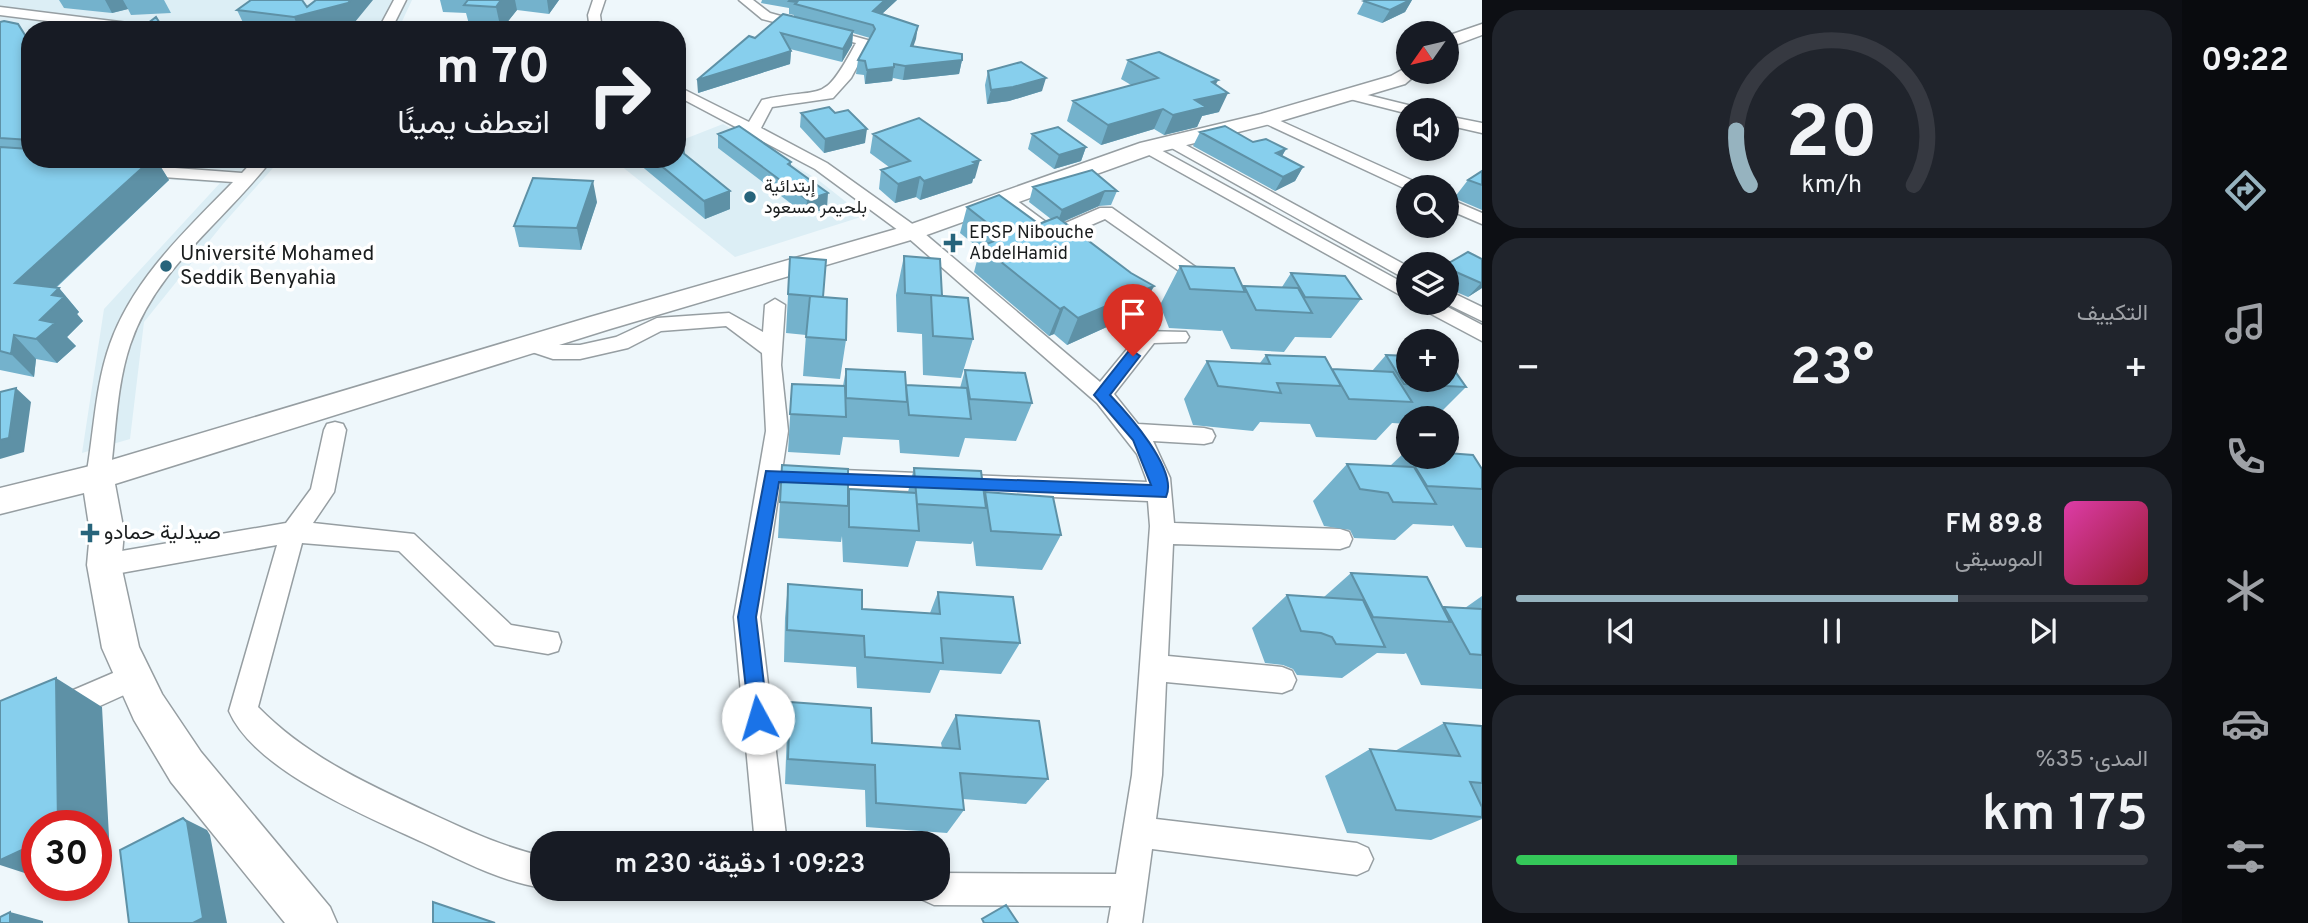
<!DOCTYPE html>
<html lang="ar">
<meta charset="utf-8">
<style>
:root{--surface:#171b24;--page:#20242c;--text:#f1f3f6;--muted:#9ea1a6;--line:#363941;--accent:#96b3bf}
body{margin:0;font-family:Overpass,Vazirmatn,sans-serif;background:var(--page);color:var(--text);direction:rtl;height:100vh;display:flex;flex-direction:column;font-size:26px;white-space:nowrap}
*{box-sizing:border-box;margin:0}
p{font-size:23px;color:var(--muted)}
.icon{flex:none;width:38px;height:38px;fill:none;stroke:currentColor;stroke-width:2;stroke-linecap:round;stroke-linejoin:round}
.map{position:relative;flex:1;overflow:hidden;direction:ltr}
.side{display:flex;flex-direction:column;gap:10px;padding:10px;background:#0d0f14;width:700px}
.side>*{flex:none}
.banner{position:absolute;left:21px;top:21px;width:665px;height:147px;border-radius:28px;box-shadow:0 4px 10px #0003;direction:rtl;background:#171b24;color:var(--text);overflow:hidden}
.needle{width:46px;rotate:236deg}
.tools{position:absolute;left:1396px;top:21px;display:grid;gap:14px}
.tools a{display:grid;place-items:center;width:63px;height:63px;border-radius:50%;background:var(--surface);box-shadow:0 4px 10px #0003;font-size:35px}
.speed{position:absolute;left:21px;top:810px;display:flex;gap:14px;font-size:35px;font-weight:700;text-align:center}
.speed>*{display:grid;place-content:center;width:91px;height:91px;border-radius:50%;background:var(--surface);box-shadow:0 4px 10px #0003;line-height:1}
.speed .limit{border:10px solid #d22;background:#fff;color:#111}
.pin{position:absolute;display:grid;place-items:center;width:60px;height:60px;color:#fff;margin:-72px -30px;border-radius:50% 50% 50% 0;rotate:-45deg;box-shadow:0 0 7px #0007}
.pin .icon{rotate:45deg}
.me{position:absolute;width:77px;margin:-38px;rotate:354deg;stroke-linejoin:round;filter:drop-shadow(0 0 5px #0008)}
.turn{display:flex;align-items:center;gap:24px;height:147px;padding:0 21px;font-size:32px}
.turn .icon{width:91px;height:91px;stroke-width:2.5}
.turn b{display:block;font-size:49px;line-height:60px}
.big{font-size:52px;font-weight:600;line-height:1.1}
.side .tile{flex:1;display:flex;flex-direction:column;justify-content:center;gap:10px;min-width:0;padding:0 24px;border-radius:28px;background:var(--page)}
.side .dial{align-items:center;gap:0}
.dial svg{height:182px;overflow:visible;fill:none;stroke:var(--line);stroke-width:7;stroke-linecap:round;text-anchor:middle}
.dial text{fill:var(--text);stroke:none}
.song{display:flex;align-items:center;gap:21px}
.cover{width:84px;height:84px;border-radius:10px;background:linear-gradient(135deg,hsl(320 70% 55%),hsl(350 70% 35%))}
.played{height:7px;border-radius:4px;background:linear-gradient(90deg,var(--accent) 70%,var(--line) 70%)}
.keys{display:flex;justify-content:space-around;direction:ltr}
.heat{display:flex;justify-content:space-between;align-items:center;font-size:38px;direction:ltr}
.charge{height:10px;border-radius:5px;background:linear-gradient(90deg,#34c759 35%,var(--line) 0)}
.trip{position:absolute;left:530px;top:831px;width:420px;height:70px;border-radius:28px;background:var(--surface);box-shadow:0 4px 10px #0003;font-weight:600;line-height:70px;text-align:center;direction:rtl}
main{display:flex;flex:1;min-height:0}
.menu{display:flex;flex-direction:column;width:126px;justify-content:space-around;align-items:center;background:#090b0e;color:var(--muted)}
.menu .icon{width:49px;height:49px}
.menu .on{color:var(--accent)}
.menu b{font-size:32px;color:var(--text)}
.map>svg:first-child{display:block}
.built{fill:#dceef5}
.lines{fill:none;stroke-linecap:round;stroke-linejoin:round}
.minor-casing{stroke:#969ea2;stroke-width:3}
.secondary-casing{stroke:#969ea2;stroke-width:3}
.minor{fill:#fff;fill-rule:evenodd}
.secondary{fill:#fff;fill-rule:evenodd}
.wall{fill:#74b2cc}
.shaded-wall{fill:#5e91a6}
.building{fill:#87cfed;stroke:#5e91a6;stroke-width:2}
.route{fill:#1a73e8;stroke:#114b97;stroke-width:2}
.poi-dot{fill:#27647b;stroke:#fff;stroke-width:2.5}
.labels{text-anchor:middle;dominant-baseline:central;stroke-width:7;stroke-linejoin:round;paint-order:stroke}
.far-poi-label{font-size:18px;fill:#1a1d1e;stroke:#fff;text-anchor:start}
.poi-label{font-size:21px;fill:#1a1d1e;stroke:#fff;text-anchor:start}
</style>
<main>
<nav class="menu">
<b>09:22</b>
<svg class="icon on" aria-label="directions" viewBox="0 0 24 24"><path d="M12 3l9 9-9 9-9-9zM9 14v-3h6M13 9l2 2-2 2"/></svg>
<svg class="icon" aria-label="music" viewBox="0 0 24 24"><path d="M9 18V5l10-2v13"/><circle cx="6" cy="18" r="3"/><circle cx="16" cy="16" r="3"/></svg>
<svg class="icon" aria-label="phone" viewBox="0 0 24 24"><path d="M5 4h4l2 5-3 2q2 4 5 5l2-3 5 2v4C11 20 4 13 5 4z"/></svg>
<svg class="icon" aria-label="climate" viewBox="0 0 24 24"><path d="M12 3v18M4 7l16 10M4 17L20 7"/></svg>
<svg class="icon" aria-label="car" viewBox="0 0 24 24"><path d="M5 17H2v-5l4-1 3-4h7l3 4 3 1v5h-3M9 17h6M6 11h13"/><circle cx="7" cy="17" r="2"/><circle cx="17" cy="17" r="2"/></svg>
<svg class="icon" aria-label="filters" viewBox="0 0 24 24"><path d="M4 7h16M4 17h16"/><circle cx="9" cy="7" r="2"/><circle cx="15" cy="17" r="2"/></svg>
</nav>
<section class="side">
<div class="tile dial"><svg viewBox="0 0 100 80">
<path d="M14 69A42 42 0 1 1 86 69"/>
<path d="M14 69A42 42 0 0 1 8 45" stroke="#96b3bf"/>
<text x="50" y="56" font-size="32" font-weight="700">20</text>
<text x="50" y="72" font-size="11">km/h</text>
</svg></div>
<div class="tile"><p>التكييف</p>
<div class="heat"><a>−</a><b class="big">23°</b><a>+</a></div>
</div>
<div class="tile">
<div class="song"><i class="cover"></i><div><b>89.8 FM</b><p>الموسيقى</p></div></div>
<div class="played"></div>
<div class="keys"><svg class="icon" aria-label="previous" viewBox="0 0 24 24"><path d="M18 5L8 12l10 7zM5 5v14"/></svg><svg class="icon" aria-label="pause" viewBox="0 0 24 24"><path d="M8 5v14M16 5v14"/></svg><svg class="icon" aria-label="next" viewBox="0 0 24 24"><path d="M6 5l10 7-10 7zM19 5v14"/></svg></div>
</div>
<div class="tile"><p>المدى · 35%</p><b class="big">175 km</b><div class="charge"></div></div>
</section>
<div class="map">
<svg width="1482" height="923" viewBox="0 0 1482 923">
<rect width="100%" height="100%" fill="#eef7fb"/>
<!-- built -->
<path class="built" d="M0 0H412L398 30H30V159H281L223 224 144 322 130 439 82 453 104 309 220 183 0 168Z
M723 124 817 179 864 216 735 257 620 165 634 159H677V142Z"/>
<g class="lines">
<!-- minor casing -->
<g class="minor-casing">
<path id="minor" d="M394 0H406L391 30H378Z
M593 0H605L600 15 602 30H590L588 15Z
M739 0H753L770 13 871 41 851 78 833 98 772 107 761 128 827 163 918 228 1100 382 1142 331 1186 332 1189 337 1186 342 1154 343 1114 394 1138 424 1204 428 1212 430 1215 436 1212 442 1204 444 1153 441 1170 478 1174 523 1340 529 1349 532 1352 539 1349 546 1340 549 1173 544 1168 656 1282 667 1292 671 1296 680 1292 689 1282 693 1166 682 1162 775 1156 819 1357 843 1368 848 1373 859 1368 870 1357 875 1152 849 1142 923H1108L1111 906 934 905 923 900 918 889H938V873L1116 874 1132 775 1150 526 1148 501 817 487 809 484 805 478 809 472 817 469 1147 482 1146 478 1137 454 1097 403 906 236 815 169 677 96V86L749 122 762 100C825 85 821 108 856 43L762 19Z
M0 7 152 26 158 30H119L0 15Z
M1347 90 1416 107 1418 110H1409V114L1342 97V91Z
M1267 115 1420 184 1422 187H1409L1408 190 1262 122 1260 119Z
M1447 116 1482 123V133L1447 125Z
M1173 138 1409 267V281L1168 146 1165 143Z
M1148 143 1409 286V300L1142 151V145Z
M255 159H272C225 221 156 267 130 345 116 387 116 433 110 477L106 483 98 486 90 483 86 477C94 433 95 386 110 344 133 279 186 230 233 182L135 175 127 170 135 165 242 173Z
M1008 194 1054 228 1100 208H1112L1211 278 1209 282H1195L1105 219 1054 241 1046 239 1002 203 1000 199Z
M1447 198 1482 213V224L1447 209Z
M1447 290 1482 307V321L1445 303H1447Z
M775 299 785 305 781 365 788 431 760 617 787 844H755L734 617 766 431 762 353 726 326 661 331 628 348 580 359H553L523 349 520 344 530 337 554 345H580L616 337 657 318 729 313 763 332 765 305Z
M1415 303H1440L1482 325V341L1418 307Z
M335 422 343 424 346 430 334 492 313 523 414 534 511 625 558 633 561 642 558 651 548 654 495 645 399 551 302 543 258 707C307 757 369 785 432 814 469 831 503 847 542 856V888C499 881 461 860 422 842 366 816 254 770 229 711L277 545 104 576 95 573 91 565 95 557 104 554 286 523 311 489 324 430 327 424Z
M134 664 144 668 148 677 144 686 60 724 50 720 46 710 50 700Z"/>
</g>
<!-- secondary casing -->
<g class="secondary-casing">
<path id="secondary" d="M1482 24V35L1447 48V36Z
M1409 66V72H1419L1405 84 1274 123 1155 153 921 237 610 329 115 484 124 532 121 565 139 647 162 694 201 752 330 907 337 923H285L171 782 134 720 102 648 87 565 90 532 84 493 0 514V488L98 464 590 317 903 227 1140 143 1261 114 1391 76Z"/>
</g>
<!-- minor -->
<use href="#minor" class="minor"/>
<!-- secondary -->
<use href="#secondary" class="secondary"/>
</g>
<!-- wall -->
<path class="wall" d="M59 0H164L171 13 131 15 128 9 112 13 64 8Z
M440 0H559L549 14 517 10 501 30 470 28 466 13 443 12Z
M762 0H897L882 14 918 26 913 46 962 60 959 74 903 80 893 78 892 81 865 84 864 75 856 74 858 60 870 38 853 33 852 45 842 62 790 49 791 51 790 64 698 93 755 38 794 17V15L789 14V8L761 3Z
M1367 0H1412L1405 12 1382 23 1357 14 1364 1Z
M307 7 355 22 326 30H247L248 29H246L237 10Z
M0 22 26 35H30V159H238L232 166 189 162 184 166 159 165 169 180 56 288H59L79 312 77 314 83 321 67 337 76 346 57 363 36 359 34 377 0 370Z
M1128 60 1216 85 1219 112 1202 116 1197 127 1164 135 1154 129 1101 145 1067 121 1073 101 1131 85 1121 79Z
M988 71 1042 91 1009 101 987 104 985 85Z
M801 113 865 143 824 153 800 127Z
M1200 132 1286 149 1282 156 1303 167 1295 181 1275 191 1193 146Z
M718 134 791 162V166L827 208 806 215 718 148Z
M873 134 975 178 973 179 972 183 920 200 916 197 895 203 879 189 881 170 889 167 870 153Z
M1032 134 1086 147 1081 161 1054 169 1028 149Z
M685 155 730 209 705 219 633 159H677Z
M1482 171V210L1454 198 1468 180Z
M1033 187 1117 191 1111 205 1099 206 1063 222 1131 273 1154 286 1140 312 1067 345 1054 334 1049 336 974 272 980 249 960 233 967 207 1039 224 1051 219 1029 202Z
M597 202 581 250 519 247 514 226Z
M904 256 942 296 973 339 961 378 923 375 922 334 897 332 896 295Z
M790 257 823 297 846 340 840 379 803 376 806 335 786 333Z
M1482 259V288L1468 297 1447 288V264Z
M1180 266 1243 287 1244 286 1282 287 1291 273 1361 299 1331 338 1295 337 1284 352 1231 349 1222 330 1221 331 1169 328 1160 305Z
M1266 355 1332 370 1372 371 1386 355 1466 387 1435 418H1409V424L1392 423 1376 440 1316 437 1310 424 1260 422 1253 431 1193 425 1184 399 1207 361 1260 363Z
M846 369 906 385 960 388 965 370 1032 403 1016 441 965 438 959 457 900 453 899 439V440L843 437 840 455 788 452 792 384 843 386Z
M1406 451 1482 469V548L1466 547 1453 525 1452 526 1413 524 1395 540 1354 538 1350 530 1324 526 1313 501 1347 464 1390 466Z
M782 465 848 494 908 492 914 468 984 496 985 492 1061 535 1042 570 976 566 973 541 971 544 916 541 908 567 843 562 842 536 841 542 778 538Z
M1351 573 1443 608 1444 607 1465 608 1482 596V689L1421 685 1406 653 1404 654 1377 653 1342 678 1297 675 1293 669 1283 665 1265 663 1252 628 1287 595 1324 597Z
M788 584 862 609 930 613 938 592 1020 643 1001 674 940 670 930 693 857 688 856 667 784 662 785 618Z
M790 702 872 743 942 748 941 743 956 715 1048 779 1026 804 963 799 964 810 947 833 866 827 865 790 785 784 787 731Z
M1444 723 1482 726V819L1431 840 1347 833 1325 776 1370 749 1395 751Z"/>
<!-- shaded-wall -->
<path class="shaded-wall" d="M105 0H123L128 9 112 13Z
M351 0H373L355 22 326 30H299L294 17Z
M501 0H515L517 10 501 30 496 7Z
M547 0H559L549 14Z
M885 0H897L871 24 873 11Z
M1410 0H1412L1405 12 1382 23 1390 10Z
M918 26 916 39 909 59 911 46Z
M853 31 852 45 842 62 843 49Z
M791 51 790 64 698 93 697 80Z
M962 60 959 74 903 80 905 66Z
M894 67 892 81 865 84 867 70Z
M1046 78 1042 91 1009 101 987 104 991 90Z
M1218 80 1210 97 1228 93 1219 112 1202 116 1197 127 1164 135 1173 115 1195 100 1212 82Z
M1163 109 1154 129 1101 145 1108 125Z
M867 129 865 143 824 153 825 139Z
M684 138 685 156 677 159V140Z
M1086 147 1081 161 1054 169 1059 155Z
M1286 149 1278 163 1276 153Z
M152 159H156L169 180 36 306 15 283Z
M180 159H187L189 162 184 166Z
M229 159H238L232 166Z
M980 160 975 178 973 179 972 183 920 200 924 181Z
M1303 167 1295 181 1275 191 1283 177Z
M920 177 916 197 895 203 898 184Z
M593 181 597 202 581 250 577 228Z
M730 191V209L705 219 704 201Z
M1105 191 1099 206 1057 224 1062 210Z
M828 193 827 208 806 215 807 200Z
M1482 282V288L1468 297Z
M1154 286 1140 312 1067 345 1078 318Z
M59 288 79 312 77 314 83 321 67 337 76 346 57 363 36 339 40 320 52 295Z
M1064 307 1054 334 1049 336 1060 309Z
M14 335 36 359 34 377 11 354Z
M16 388 31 402 24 452 0 459V440Z
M56 678 102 707 110 855 96 862V826H58Z
M183 818 207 830 210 835 227 923H193Z
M37 843V877L0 865V860Z
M10 912 43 921V923H10Z"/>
<!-- building -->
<path class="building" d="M251 0H302L307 7 316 0H351L348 3 294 17 237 10Z
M468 0H501L496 7 464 5Z
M790 0H885L873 11 918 26 911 46 962 54V60L905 66 894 64V67L867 70 865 61 858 60 875 29 873 25 795 4 797 2 789 1Z
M1367 0H1410L1390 10 1364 1Z
M783 14 853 31 843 49 781 33 791 51 697 80 749 36 755 38Z
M156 17 164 30H139Z
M4 21 18 24 25 35H30V140L0 138V22Z
M91 23 94 30H66Z
M1159 52 1218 80 1212 82 1228 93 1195 100 1206 107 1173 115 1163 109 1108 125 1073 101 1158 78 1128 60Z
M1021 62 1046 78 1013 87 991 90 988 71Z
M829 107 835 113 848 110 867 129 825 139 801 113Z
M919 118 980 160 973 162 976 164 924 181 920 177 898 184 881 170 910 161 873 134Z
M739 126 791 162 788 164 828 193 807 200 718 134Z
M1225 126 1253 142 1266 139 1286 149 1276 153 1303 167 1283 177 1200 132Z
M1058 127 1086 147 1059 155 1032 134Z
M677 133 684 138 677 140Z
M0 147 30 149V159H152L15 283 59 288 52 295 64 297 40 320 55 323 36 339 14 335 11 354 0 351Z
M677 148 730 191 704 201 653 159H677Z
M1092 170 1117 191H1105L1062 210 1033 187Z
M1482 171V185L1468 180Z
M533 178 593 181 577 228 514 226Z
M999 195 1039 224 1057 217 1131 273 1154 286 1078 318 1064 307 1060 309 981 246 1005 237 967 207Z
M1468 252 1482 259V282L1481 283 1447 268V264Z
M904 256 940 259 942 296 905 293Z
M790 257 826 260 823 297 788 294Z
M1180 266 1234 268 1245 292 1190 289Z
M1291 273 1345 276 1361 299 1305 297Z
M1244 286 1298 288 1312 313 1256 310Z
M931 295 968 298 973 339 933 336Z
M810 296 847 299 846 340 806 337Z
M1266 355 1325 357 1341 386 1277 383 1281 393 1218 386 1207 361 1270 364Z
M1386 355 1409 356V380H1447V360L1466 387 1404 384Z
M846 369 905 372 907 402 846 398Z
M1332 369 1393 372 1412 402 1349 399Z
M965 370 1025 373 1032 403 970 399Z
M792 384 845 386 846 417 790 414Z
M906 385 967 388 971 419 909 415Z
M16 388 9 438 0 440V392Z
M1447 453 1473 455 1482 469V489L1427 486 1409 457H1447Z
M1347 464 1414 467 1436 504 1393 502 1388 493 1360 489Z
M782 465 848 469V506L780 502Z
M914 468 981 471 986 508 917 504Z
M849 489 916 493 919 531 849 527Z
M985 492 1053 497 1061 535 991 531Z
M1351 573 1427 577 1450 622 1373 617Z
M788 584 862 590V609L940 614 938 592 1013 597 1020 643 941 638 943 663 865 657 864 636 787 630Z
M1287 595 1363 600 1385 647 1336 644 1332 637 1321 633 1301 631Z
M1444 607 1482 609V655L1470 654Z
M56 678 58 826H37V843L0 860V701Z
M790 702 871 708 872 743 960 749 956 715 1039 721 1048 779 960 773 964 810 876 803 875 765 788 759Z
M1444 723 1482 726V783L1470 782 1482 807V817L1396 810 1370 749 1460 756Z
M183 818 187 822 203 918 193 923H129L120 850Z
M433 902 495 923H433Z
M1006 905 1018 923H984L982 919Z
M10 912V923H0V917Z"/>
<!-- route -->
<path class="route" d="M1133 351 1140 356 1110 395C1127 413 1179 470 1166 497L779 482 756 617 768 718 765 725 758 728 750 725 738 617 766 471 1151 485 1133 440 1094 395 1128 352Z"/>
<!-- markers -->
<g class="poi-dot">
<circle cx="750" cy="197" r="7"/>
<path d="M949.5 232.5h7v7h7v7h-7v7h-7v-7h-7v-7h7z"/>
<circle cx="166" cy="266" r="7"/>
<path d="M86.5 522.5h7v7h7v7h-7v7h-7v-7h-7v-7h7z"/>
</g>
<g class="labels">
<!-- far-poi labels -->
<g class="far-poi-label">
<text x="764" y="187">إبتدائية<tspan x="764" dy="21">بلحيمر مسعود</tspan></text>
<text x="969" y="233">EPSP Nibouche<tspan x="969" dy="21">AbdelHamid</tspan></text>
</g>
<!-- poi labels -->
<g class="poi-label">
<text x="180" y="254">Université Mohamed<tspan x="180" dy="24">Seddik Benyahia</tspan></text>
<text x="104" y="533">صيدلية حمادو</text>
</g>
</g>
</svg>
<div class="tools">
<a><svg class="needle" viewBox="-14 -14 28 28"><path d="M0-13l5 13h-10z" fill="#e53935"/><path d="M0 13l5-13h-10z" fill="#9ea1a6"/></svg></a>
<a><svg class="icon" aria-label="sound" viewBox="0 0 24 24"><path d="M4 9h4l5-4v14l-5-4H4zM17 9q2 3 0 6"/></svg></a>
<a><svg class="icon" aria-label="search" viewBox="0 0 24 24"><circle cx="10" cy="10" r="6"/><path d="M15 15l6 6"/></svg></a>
<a><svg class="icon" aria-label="layers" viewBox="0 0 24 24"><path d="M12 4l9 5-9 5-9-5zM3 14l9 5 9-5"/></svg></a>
<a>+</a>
<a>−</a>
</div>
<div class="speed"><div class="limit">30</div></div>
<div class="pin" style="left:1133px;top:356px;background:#d93025"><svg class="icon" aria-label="arrive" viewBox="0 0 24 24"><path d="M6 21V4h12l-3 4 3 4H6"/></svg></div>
<svg class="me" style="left:758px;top:718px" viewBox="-20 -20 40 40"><circle r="19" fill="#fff"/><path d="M0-13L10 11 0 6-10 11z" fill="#1a73e8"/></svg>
<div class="trip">09:23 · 1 دقيقة · 230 m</div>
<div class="banner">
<div class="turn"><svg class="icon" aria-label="right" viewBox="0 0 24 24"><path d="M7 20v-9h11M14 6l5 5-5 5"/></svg><div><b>70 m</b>انعطف يمينًا</div></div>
</div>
</div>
</main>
